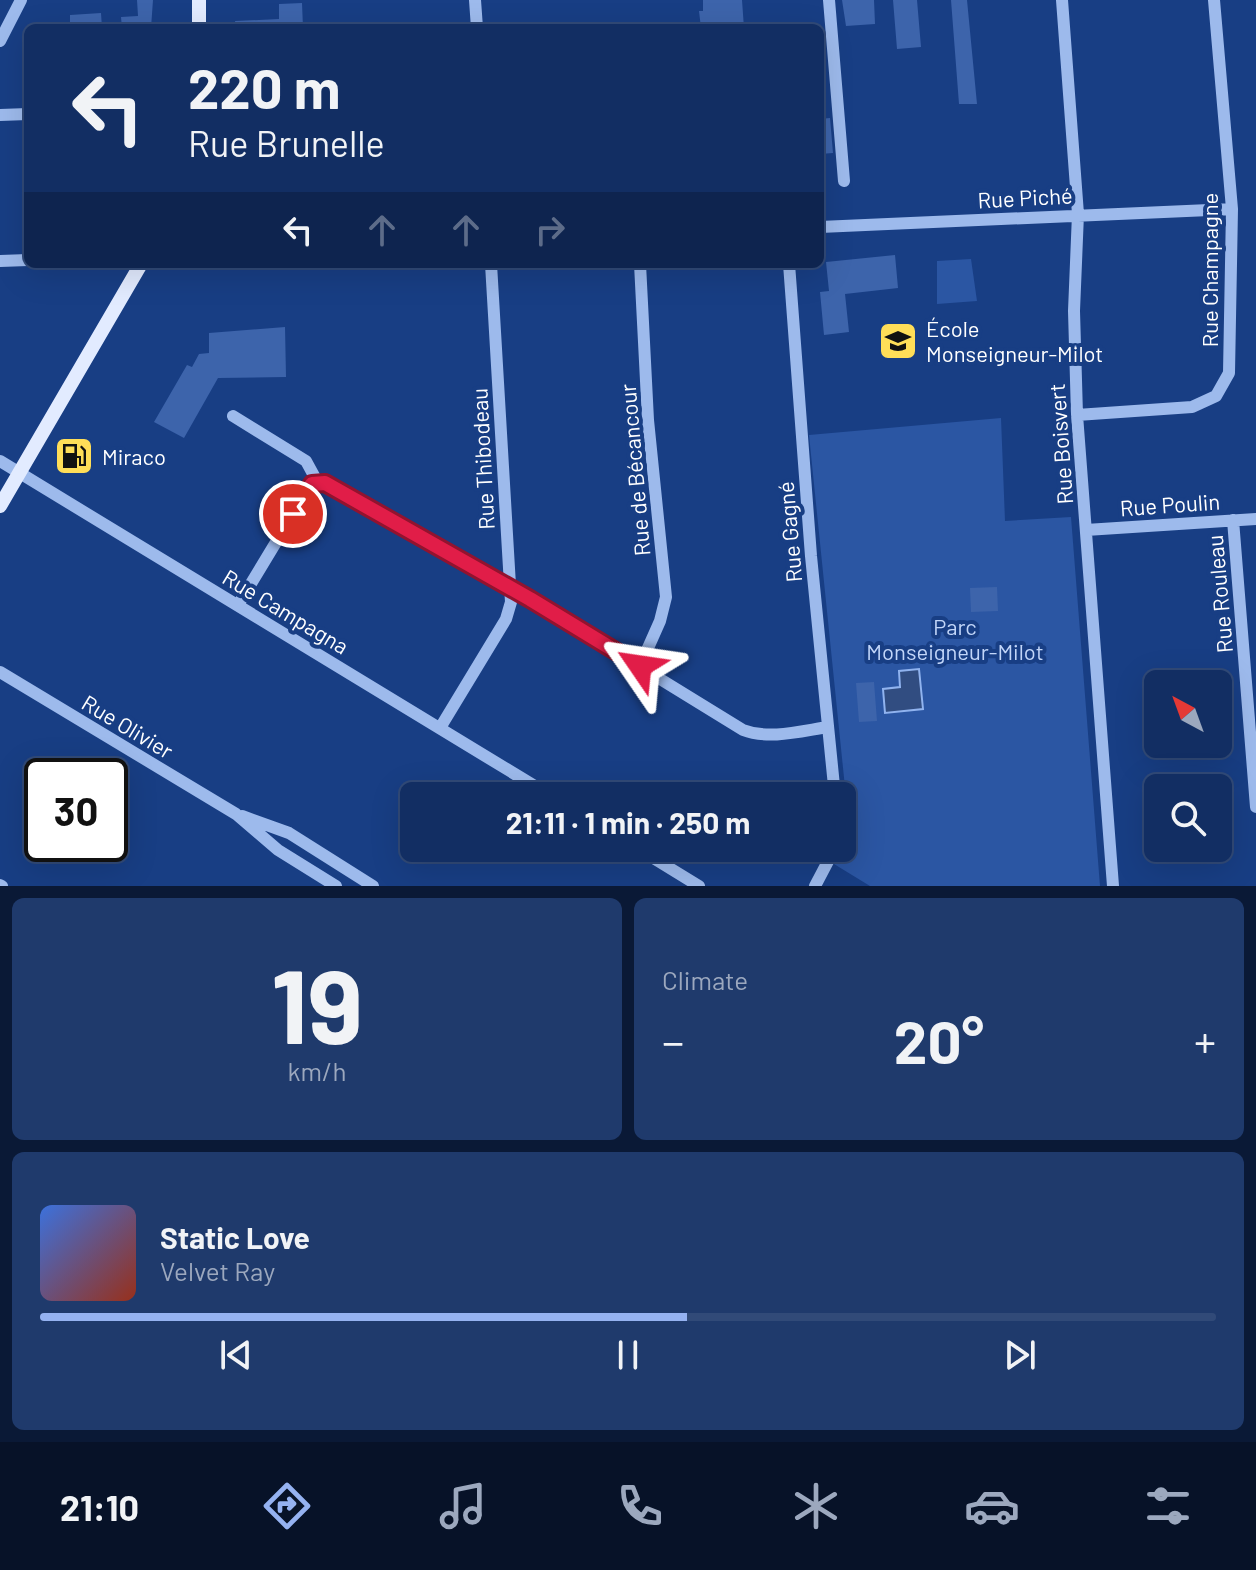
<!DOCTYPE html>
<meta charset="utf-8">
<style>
:root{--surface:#122e63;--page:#1f3a6c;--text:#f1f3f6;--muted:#9ca8be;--line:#314a78;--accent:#95b2f1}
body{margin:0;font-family:Barlow,sans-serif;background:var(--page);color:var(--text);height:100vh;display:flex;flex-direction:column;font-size:30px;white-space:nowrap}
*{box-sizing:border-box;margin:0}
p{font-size:26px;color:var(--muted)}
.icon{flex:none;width:44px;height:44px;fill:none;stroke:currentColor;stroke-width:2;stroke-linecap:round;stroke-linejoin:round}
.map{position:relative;height:886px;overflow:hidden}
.side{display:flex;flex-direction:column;gap:12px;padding:12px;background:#0a1936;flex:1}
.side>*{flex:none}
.top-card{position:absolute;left:24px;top:24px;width:800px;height:244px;border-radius:12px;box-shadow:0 8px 32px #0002,0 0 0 2px var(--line);background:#122e63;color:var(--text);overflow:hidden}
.needle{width:52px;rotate:319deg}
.tools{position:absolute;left:1144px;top:670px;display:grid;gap:16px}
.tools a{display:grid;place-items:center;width:88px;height:88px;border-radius:12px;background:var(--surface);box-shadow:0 8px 32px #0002,0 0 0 2px var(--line);font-size:40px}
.speed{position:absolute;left:24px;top:758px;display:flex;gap:16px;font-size:40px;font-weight:700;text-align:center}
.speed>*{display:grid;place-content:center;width:104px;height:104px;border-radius:50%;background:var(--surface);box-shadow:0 8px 32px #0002,0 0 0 2px var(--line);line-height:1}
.speed .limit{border:4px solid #111;border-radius:12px;background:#fff;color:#111}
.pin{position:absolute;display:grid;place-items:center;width:68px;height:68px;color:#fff;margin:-34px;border:4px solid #fff;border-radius:50%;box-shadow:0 2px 8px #0007}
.me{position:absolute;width:88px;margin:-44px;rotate:302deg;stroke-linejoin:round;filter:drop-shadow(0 0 6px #0008)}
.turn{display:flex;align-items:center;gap:28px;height:168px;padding:0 32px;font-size:36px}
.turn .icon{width:104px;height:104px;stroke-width:2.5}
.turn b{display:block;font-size:56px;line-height:68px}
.lanes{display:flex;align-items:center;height:76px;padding:0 32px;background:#0003;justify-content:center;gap:40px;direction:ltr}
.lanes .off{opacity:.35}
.big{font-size:60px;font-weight:700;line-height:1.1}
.side .tile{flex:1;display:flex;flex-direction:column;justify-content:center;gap:12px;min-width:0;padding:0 28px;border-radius:12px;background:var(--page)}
.side .dial{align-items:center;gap:0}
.dial b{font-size:104px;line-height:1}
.song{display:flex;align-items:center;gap:24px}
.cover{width:96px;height:96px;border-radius:12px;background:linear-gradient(135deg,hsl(220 70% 55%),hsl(10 70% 35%))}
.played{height:8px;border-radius:4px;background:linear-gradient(90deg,var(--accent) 55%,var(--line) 55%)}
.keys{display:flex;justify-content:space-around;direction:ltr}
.heat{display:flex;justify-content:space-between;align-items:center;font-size:44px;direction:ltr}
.side .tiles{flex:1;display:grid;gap:12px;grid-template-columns:1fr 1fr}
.tile:last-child{grid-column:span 2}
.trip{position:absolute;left:400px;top:782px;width:456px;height:80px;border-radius:12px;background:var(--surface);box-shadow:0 8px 32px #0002,0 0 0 2px var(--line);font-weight:700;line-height:80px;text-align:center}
.tabs{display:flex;height:128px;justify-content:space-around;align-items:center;background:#071228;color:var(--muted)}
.tabs .icon{width:56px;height:56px}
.tabs .active{color:var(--accent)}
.tabs b{font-size:36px;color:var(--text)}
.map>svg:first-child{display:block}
.green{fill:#2b56a3}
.water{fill:#314d81;stroke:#90b3ef;stroke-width:2}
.building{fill:#3d64ab}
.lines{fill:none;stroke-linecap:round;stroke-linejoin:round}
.minor{stroke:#9dbaec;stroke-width:12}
.major{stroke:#e2ebff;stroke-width:14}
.route-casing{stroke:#92132f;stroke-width:20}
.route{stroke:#e11d48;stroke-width:14}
.labels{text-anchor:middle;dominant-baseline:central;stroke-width:8;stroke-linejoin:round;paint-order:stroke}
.street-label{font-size:22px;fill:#fff;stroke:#183e84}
.poi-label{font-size:22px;fill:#fff;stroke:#183e84;text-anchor:start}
.park-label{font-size:22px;fill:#c2d6f9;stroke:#183e84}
</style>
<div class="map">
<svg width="1256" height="886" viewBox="0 0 1256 886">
<rect width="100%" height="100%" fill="#183e84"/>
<!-- green -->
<path class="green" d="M971 259 977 301 937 304V261Z
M1001 418 1005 521 1071 517 1100 886H870L834 864 851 846 809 435Z"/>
<!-- water -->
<path class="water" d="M919 669 923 709 885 713 883 689 900 687 899 671Z"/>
<!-- building -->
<path class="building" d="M137 0H153L151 28H122L121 17 138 16Z
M703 0H742L744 28H701L699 11H703Z
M842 0H874L875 24 846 26Z
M893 0H917L921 47 897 49Z
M951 0H967L977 104H959Z
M302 3 303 28H236L235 21 279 19V4Z
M101 13 102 28H70V15Z
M830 118 833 153 820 154V119Z
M895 255 898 288 845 294 849 332 824 335 820 292 829 291 826 262Z
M285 327 286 377 218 378 184 438 154 422 187 365 192 367 199 354 209 353V333Z
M997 587 998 611 971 612 970 588Z
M874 682 877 721 859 722 856 683Z"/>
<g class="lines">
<!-- minor -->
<path class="minor" d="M475 0 477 28
M829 0 844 181
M1062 0 1078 214 1074 311 1077 415 1113 886
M0 41 21 0
M0 115 28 114
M820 227 1232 209
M0 261 28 260
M789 264 811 556 835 796
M1077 415 1192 407 1216 396 1229 373 1232 209 1214 0
M233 416 306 461 318 483
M0 461 551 796
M318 483H325L530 599 743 730C769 740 801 731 828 727
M1233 520 1256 807
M1086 530 1256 519
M238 605 307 491 312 484 318 483
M640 666 660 621 666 597 648 420 640 264
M0 672 236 814 278 850 336 886
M440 728 506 619 511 602 491 264
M242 816 289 833 373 886
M637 848 699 886
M0 885 2 886
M815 886 835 848"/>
<!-- major -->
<path class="major" d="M199 0V28
M0 506 141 264"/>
</g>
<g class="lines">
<!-- route casing -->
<g class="route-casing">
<path id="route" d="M293 514 312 484 325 483 530 599 640 666"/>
</g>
<!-- route -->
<use href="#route" class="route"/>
</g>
<!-- icons -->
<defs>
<g id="school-square" transform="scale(2)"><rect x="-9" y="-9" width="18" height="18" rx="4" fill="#ffde58" stroke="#183e84"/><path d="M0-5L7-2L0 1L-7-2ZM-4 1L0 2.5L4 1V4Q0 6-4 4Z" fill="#111"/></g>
<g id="fuel-square" transform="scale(2)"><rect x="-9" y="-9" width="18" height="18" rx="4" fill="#ffde58" stroke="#183e84"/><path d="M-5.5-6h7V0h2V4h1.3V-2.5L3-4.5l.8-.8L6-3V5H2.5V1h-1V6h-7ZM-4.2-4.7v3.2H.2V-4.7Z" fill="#111"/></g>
</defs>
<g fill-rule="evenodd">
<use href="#school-square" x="898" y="341"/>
<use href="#fuel-square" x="74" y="456"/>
</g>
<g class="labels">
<!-- street labels -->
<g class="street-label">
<text transform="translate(1025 197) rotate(-3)">Rue Piché</text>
<text transform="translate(1209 270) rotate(-90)">Rue Champagne</text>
<text transform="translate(1060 444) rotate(-94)">Rue Boisvert</text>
<text transform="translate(482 459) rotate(-93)">Rue Thibodeau</text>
<text transform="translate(634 470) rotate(-95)">Rue de Bécancour</text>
<text transform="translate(1170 504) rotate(-4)">Rue Poulin</text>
<text transform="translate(789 532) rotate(-95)">Rue Gagné</text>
<text transform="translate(1219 594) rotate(-95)">Rue Rouleau</text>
<text transform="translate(286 611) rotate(31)">Rue Campagna</text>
<text transform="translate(128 726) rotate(31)">Rue Olivier</text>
</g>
<!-- poi labels -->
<g class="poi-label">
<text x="926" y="328">École<tspan x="926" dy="25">Monseigneur-Milot</tspan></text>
<text x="102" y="456">Miraco</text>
</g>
<!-- park labels -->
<g class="park-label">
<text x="955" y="626">Parc<tspan x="955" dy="25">Monseigneur-Milot</tspan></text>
</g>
</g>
</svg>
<div class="tools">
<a><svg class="needle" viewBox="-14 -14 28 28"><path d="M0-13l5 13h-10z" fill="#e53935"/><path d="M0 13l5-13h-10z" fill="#9ca8be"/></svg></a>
<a><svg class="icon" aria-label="search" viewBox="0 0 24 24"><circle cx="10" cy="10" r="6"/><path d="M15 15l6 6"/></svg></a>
</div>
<div class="speed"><div class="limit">30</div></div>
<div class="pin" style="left:293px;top:514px;background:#d93025"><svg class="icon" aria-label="arrive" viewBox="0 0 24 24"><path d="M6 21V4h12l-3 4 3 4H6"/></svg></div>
<svg class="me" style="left:640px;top:666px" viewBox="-20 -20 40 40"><path d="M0-17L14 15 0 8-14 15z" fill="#e11d48" stroke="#fff" stroke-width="4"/></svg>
<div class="trip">21:11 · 1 min · 250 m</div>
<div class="top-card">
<div class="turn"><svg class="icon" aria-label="left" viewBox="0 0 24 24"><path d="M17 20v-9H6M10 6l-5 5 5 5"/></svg><div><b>220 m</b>Rue Brunelle</div></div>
<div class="lanes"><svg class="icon" aria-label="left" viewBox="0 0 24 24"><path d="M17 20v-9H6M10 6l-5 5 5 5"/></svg><svg class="icon off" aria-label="ahead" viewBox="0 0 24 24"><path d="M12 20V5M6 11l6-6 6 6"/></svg><svg class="icon off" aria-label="ahead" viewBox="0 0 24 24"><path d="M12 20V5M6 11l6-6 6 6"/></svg><svg class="icon off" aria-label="right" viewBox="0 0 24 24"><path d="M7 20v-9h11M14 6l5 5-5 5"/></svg></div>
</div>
</div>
<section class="side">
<div class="tiles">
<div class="tile dial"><b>19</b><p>km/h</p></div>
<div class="tile"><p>Climate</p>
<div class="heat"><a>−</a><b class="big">20°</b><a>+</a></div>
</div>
<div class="tile">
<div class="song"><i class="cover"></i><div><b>Static Love</b><p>Velvet Ray</p></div></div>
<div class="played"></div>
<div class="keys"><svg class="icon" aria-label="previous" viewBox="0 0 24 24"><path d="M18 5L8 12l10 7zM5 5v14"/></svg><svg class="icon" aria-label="pause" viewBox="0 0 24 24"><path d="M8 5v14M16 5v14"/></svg><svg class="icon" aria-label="next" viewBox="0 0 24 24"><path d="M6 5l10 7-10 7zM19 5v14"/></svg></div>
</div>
</div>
</section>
<nav class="tabs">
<b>21:10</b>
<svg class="icon active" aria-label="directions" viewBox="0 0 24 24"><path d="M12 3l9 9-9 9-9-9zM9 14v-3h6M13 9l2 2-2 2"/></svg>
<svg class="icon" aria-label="music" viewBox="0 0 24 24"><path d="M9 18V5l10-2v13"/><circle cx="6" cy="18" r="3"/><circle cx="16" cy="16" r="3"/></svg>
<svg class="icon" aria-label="phone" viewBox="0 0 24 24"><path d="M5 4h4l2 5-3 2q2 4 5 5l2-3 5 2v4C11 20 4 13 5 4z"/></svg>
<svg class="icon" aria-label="climate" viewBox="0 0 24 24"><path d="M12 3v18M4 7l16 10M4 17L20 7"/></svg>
<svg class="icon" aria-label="car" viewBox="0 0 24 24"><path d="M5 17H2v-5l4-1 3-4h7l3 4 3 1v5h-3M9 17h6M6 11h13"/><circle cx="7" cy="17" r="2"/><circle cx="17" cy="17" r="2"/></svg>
<svg class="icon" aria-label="filters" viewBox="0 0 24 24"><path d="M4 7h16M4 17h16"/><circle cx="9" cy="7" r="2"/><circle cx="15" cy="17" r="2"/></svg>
</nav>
